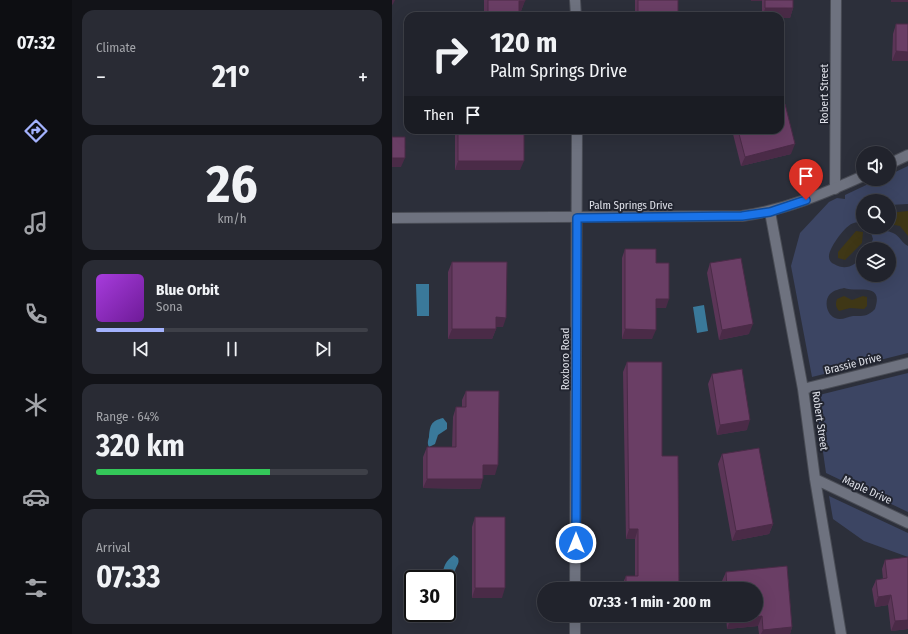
<!DOCTYPE html>
<meta charset="utf-8">
<style>
:root{--surface:#21232c;--page:#292b34;--text:#f1f3f6;--muted:#a2a4a9;--line:#3e4048;--accent:#a3b2fd}
body{margin:0;font-family:"Fira Sans Condensed",sans-serif;background:var(--page);color:var(--text);height:100vh;display:flex;flex-direction:column;font-size:15px;white-space:nowrap}
*{box-sizing:border-box;margin:0}
p{font-size:13px;color:var(--muted)}
.icon{flex:none;width:22px;height:22px;fill:none;stroke:currentColor;stroke-width:2;stroke-linecap:round;stroke-linejoin:round}
.map{position:relative;flex:1;overflow:hidden}
.details{display:flex;flex-direction:column;gap:10px;padding:10px;background:#121318;width:320px}
.details>*{flex:none}
.hud{position:absolute;left:12px;top:12px;width:380px;height:122px;border-radius:12px;box-shadow:0 4px 16px #0002,0 0 0 1px var(--line);background:#21232c;color:var(--text);overflow:hidden}
.buttons{position:absolute;left:464px;top:146px;display:grid;gap:8px}
.buttons a{display:grid;place-items:center;width:40px;height:40px;border-radius:50%;background:var(--surface);box-shadow:0 4px 16px #0002,0 0 0 1px var(--line);font-size:20px}
.speed{position:absolute;left:12px;top:570px;display:flex;gap:8px;font-size:20px;font-weight:700;text-align:center}
.speed>*{display:grid;place-content:center;width:52px;height:52px;border-radius:50%;background:var(--surface);box-shadow:0 4px 16px #0002,0 0 0 1px var(--line);line-height:1}
.speed .limit{border:2px solid #111;border-radius:6px;background:#fff;color:#111}
.pin{position:absolute;display:grid;place-items:center;width:34px;height:34px;color:#fff;margin:-41px -17px;border-radius:50% 50% 50% 0;rotate:-45deg;box-shadow:0 0 4px #0007}
.pin .icon{rotate:45deg}
.me{position:absolute;width:44px;margin:-22px;rotate:0deg;stroke-linejoin:round;filter:drop-shadow(0 0 3px #0008)}
.turn{display:flex;align-items:center;gap:14px;height:84px;padding:0 20px;font-size:18px}
.turn .icon{width:52px;height:52px;stroke-width:2.5}
.turn b{display:block;font-size:28px;line-height:34px}
.then{display:flex;align-items:center;height:38px;padding:0 20px;background:#0003;gap:8px;font-size:15px}
.big{font-size:30px;font-weight:700;line-height:1.1}
.details .card{flex:1;display:flex;flex-direction:column;justify-content:center;gap:6px;min-width:0;padding:0 14px;border-radius:12px;background:var(--page)}
.details .dial{align-items:center;gap:0}
.dial b{font-size:52px;line-height:1}
.song{display:flex;align-items:center;gap:12px}
.cover{width:48px;height:48px;border-radius:6px;background:linear-gradient(135deg,hsl(280 70% 55%),hsl(280 70% 35%))}
.played{height:4px;border-radius:2px;background:linear-gradient(90deg,var(--accent) 25%,var(--line) 25%)}
.keys{display:flex;justify-content:space-around;direction:ltr}
.heat{display:flex;justify-content:space-between;align-items:center;font-size:22px;direction:ltr}
.charge{height:6px;border-radius:3px;background:linear-gradient(90deg,#34c759 64%,var(--line) 0)}
.trip{position:absolute;left:145px;top:582px;width:226px;height:40px;border-radius:20px;background:var(--surface);box-shadow:0 4px 16px #0002,0 0 0 1px var(--line);font-weight:700;line-height:40px;text-align:center}
main{display:flex;flex:1;min-height:0}
.tabs{display:flex;flex-direction:column;width:72px;justify-content:space-around;align-items:center;background:#0d0e12;color:var(--muted)}
.tabs .icon{width:28px;height:28px}
.tabs .selected{color:var(--accent)}
.tabs b{font-size:18px;color:var(--text)}
.map>svg:first-child{display:block}
.green{fill:#3c4563;fill-rule:evenodd}
.sand{fill:#3f3716}
.water{fill:#3a799a}
.lines{fill:none;stroke-linecap:round;stroke-linejoin:round}
.minor-casing{stroke:#494c55;stroke-width:12}
.tertiary-casing{stroke:#494c55;stroke-width:12}
.minor{stroke:#6e727f;stroke-width:10}
.tertiary{stroke:#6e727f;stroke-width:10}
.wall{fill:#5b3557}
.shaded-wall{fill:#4a2b47}
.building{fill:#6a3e65;stroke:#4a2b47}
.route-casing{stroke:#114b97;stroke-width:10}
.route{stroke:#1a73e8;stroke-width:7}
.labels{text-anchor:middle;dominant-baseline:central;stroke-width:4;stroke-linejoin:round;paint-order:stroke}
.street-label{font-size:11px;fill:#dfe1e9;stroke:#222530}
</style>
<main>
<nav class="tabs">
<b>07:32</b>
<svg class="icon selected" aria-label="directions" viewBox="0 0 24 24"><path d="M12 3l9 9-9 9-9-9zM9 14v-3h6M13 9l2 2-2 2"/></svg>
<svg class="icon" aria-label="music" viewBox="0 0 24 24"><path d="M9 18V5l10-2v13"/><circle cx="6" cy="18" r="3"/><circle cx="16" cy="16" r="3"/></svg>
<svg class="icon" aria-label="phone" viewBox="0 0 24 24"><path d="M5 4h4l2 5-3 2q2 4 5 5l2-3 5 2v4C11 20 4 13 5 4z"/></svg>
<svg class="icon" aria-label="climate" viewBox="0 0 24 24"><path d="M12 3v18M4 7l16 10M4 17L20 7"/></svg>
<svg class="icon" aria-label="car" viewBox="0 0 24 24"><path d="M5 17H2v-5l4-1 3-4h7l3 4 3 1v5h-3M9 17h6M6 11h13"/><circle cx="7" cy="17" r="2"/><circle cx="17" cy="17" r="2"/></svg>
<svg class="icon" aria-label="filters" viewBox="0 0 24 24"><path d="M4 7h16M4 17h16"/><circle cx="9" cy="7" r="2"/><circle cx="15" cy="17" r="2"/></svg>
</nav>
<section class="details">
<div class="card"><p>Climate</p>
<div class="heat"><a>−</a><b class="big">21°</b><a>+</a></div>
</div>
<div class="card dial"><b>26</b><p>km/h</p></div>
<div class="card">
<div class="song"><i class="cover"></i><div><b>Blue Orbit</b><p>Sona</p></div></div>
<div class="played"></div>
<div class="keys"><svg class="icon" aria-label="previous" viewBox="0 0 24 24"><path d="M18 5L8 12l10 7zM5 5v14"/></svg><svg class="icon" aria-label="pause" viewBox="0 0 24 24"><path d="M8 5v14M16 5v14"/></svg><svg class="icon" aria-label="next" viewBox="0 0 24 24"><path d="M6 5l10 7-10 7zM19 5v14"/></svg></div>
</div>
<div class="card"><p>Range · 64%</p><b class="big">320 km</b><div class="charge"></div></div>
<div class="card"><p>Arrival</p><b class="big">07:33</b></div>
</section>
<div class="map">
<svg width="516" height="634" viewBox="0 0 516 634">
<rect width="100%" height="100%" fill="#2c2f3a"/>
<!-- green -->
<path class="green" d="M516 166V204L497 205V201H471V223C468 223 464 222 462 223 454 224 436 249 437 257 437 260 439 263 442 264 454 271 462 266 471 256V275H497V249H477L481 239 477 227H487C492 231 498 231 503 234 508 237 510 243 516 246V353L420 377 399 266 408 233 437 202 445 198 453 199V195L487 179H497V175ZM452 288C466 293 492 281 483 309 475 317 471 316 461 316 455 317 449 321 443 318 434 314 432 300 438 294 442 290 448 289 452 288Z
M516 373V512L434 473 423 396Z
M437 496 516 533V557L472 541 441 519Z"/>
<!-- sand -->
<path class="sand" d="M516 211V236L508 226 497 224V213Z
M464 231 471 232 470 243 453 260 446 258V252Z
M452 296 460 300 471 296 475 297V306L472 309 458 308 447 311C444 307 443 305 445 299Z"/>
<!-- water -->
<path class="water" d="M24 284H37V316H25Z
M312 305 316 331 305 333 301 307Z
M51 418 55 423V429L46 435 43 444 37 447C35 443 36 441 37 437 38 425 39 421 51 418Z
M62 555 66 558C68 564 64 566 63 571 63 577 66 579 63 585L57 587 55 585V579H51C50 569 53 561 62 555Z"/>
<g class="lines">
<!-- minor casing -->
<g class="minor-casing">
<path id="minor" d="M183 0 184 16
M443 189 444 0
M378 212 411 389 423 479 449 634
M411 389 516 363
M423 479 516 523
M183 589 185 130
M183 634V615"/>
</g>
<!-- tertiary casing -->
<g class="tertiary-casing">
<path id="tertiary" d="M497 164 516 155
M0 218 350 216C393 210 431 194 471 176"/>
</g>
<!-- minor -->
<use href="#minor" class="minor"/>
<!-- tertiary -->
<use href="#tertiary" class="tertiary"/>
</g>
<!-- wall -->
<path class="wall" d="M92 0H133L129 11H127V16H92Z
M243 0H286V16H243Z
M359 0H401V8L398 18H388V16H370V1H359Z
M504 24H516V61H500L501 34Z
M65 130H132L128 170H63V135Z
M241 130H297L295 135H241Z
M340 130H388L399 154 349 166Z
M233 249 264 263 274 308H264L260 339H230V258Z
M60 262 111 327H104V329L100 339H56V272Z
M318 263 357 334 327 340 315 273Z
M235 362 270 456 287 589H230V585L234 576H243V539H234L231 372Z
M320 374 355 430 325 435 316 384Z
M74 391 103 475H91L88 489 31 488V457L35 447H60L61 417 64 407H70V400Z
M330 454 381 524 377 534 340 541 326 464Z
M83 517 110 598H80V527Z
M493 560 516 629 499 631 496 605 483 607 480 589 484 580 491 579 490 569Z
M395 566 400 627 398 634H367L366 626 335 629 334 615H364V589H331L330 581 334 572Z"/>
<!-- shaded-wall -->
<path class="shaded-wall" d="M0 0H3L1 4 0 5Z
M359 0H370V1H359Z
M499 0H516V2H499Z
M127 1H133L129 11H123Z
M373 8H401L398 18H388V16H371Z
M273 14H286V16H272Z
M504 51 516 52V61H500Z
M243 130H297L295 135H241Z
M403 144 399 154 349 166 353 157Z
M0 158H13L9 167H0Z
M66 161H132L128 170H63Z
M264 299H277L274 308H260Z
M104 317 114 318 111 327H100Z
M361 324 357 334 327 340 330 330Z
M60 329H104L100 339H56Z
M233 329 264 330 260 339H230Z
M358 420 355 430 325 435 328 425Z
M91 465H106L103 475H88Z
M35 479H91L88 489 31 488Z
M381 524 377 534 340 541 344 531Z
M237 529H246L243 539H234Z
M83 588H113L110 598H80Z
M499 595 496 605 483 607 486 597Z
M370 616 366 626 335 629 338 620Z
M516 620V629L499 631 503 621Z
M400 627 398 634H369L371 630Z"/>
<!-- building -->
<path class="building" d="M96 0H133V1H127V16H96Z
M246 0H286V14H273V16H246Z
M373 0H401V8H373Z
M504 24H516V52L504 51Z
M393 104 403 144 353 157 346 130H388V105Z
M66 130H132V161H66Z
M0 137H13V158H0Z
M233 249H264V263H277V299H264V330L233 329Z
M349 258 361 324 330 330 318 263Z
M60 262H115L114 318 104 317V329H60Z
M235 362H270V456H286L287 589H234V576H246V529H237Z
M350 369 358 420 328 425 320 374Z
M74 391H107L106 465H91V479H35V447H64V407H74Z
M367 448 381 524 344 531 330 454Z
M83 517H113V588H83Z
M516 557V620L503 621 499 595 486 597 484 580 495 578 493 560Z
M395 566 400 627 371 630 370 616 338 620V615H364V589H335L334 572Z"/>
<g class="lines">
<!-- route casing -->
<g class="route-casing">
<path id="route" d="M184 543 185 218 350 216 378 212 414 200"/>
</g>
<!-- route -->
<use href="#route" class="route"/>
</g>
<g class="labels">
<!-- street labels -->
<g class="street-label">
<text transform="translate(432 94) rotate(-90)">Robert Street</text>
<text x="239" y="205">Palm Springs Drive</text>
<text transform="translate(173 359) rotate(-90)">Roxboro Road</text>
<text transform="translate(461 364) rotate(-14)">Brassie Drive</text>
<text transform="translate(428 421) rotate(82)">Robert Street</text>
<text transform="translate(475 490) rotate(25)">Maple Drive</text>
</g>
</g>
</svg>
<div class="buttons">
<a><svg class="icon" aria-label="sound" viewBox="0 0 24 24"><path d="M4 9h4l5-4v14l-5-4H4zM17 9q2 3 0 6"/></svg></a>
<a><svg class="icon" aria-label="search" viewBox="0 0 24 24"><circle cx="10" cy="10" r="6"/><path d="M15 15l6 6"/></svg></a>
<a><svg class="icon" aria-label="layers" viewBox="0 0 24 24"><path d="M12 4l9 5-9 5-9-5zM3 14l9 5 9-5"/></svg></a>
</div>
<div class="speed"><div class="limit">30</div></div>
<div class="pin" style="left:414px;top:200px;background:#d93025"><svg class="icon" aria-label="arrive" viewBox="0 0 24 24"><path d="M6 21V4h12l-3 4 3 4H6"/></svg></div>
<svg class="me" style="left:184px;top:543px" viewBox="-20 -20 40 40"><circle r="17" fill="#1a73e8" stroke="#fff" stroke-width="3"/><path d="M0-11L8 9 0 5-8 9z" fill="#fff"/></svg>
<div class="trip">07:33 · 1 min · 200 m</div>
<div class="hud">
<div class="turn"><svg class="icon" aria-label="right" viewBox="0 0 24 24"><path d="M7 20v-9h11M14 6l5 5-5 5"/></svg><div><b>120 m</b>Palm Springs Drive</div></div>
<div class="then">Then<svg class="icon" aria-label="arrive" viewBox="0 0 24 24"><path d="M6 21V4h12l-3 4 3 4H6"/></svg></div>
</div>
</div>
</main>
